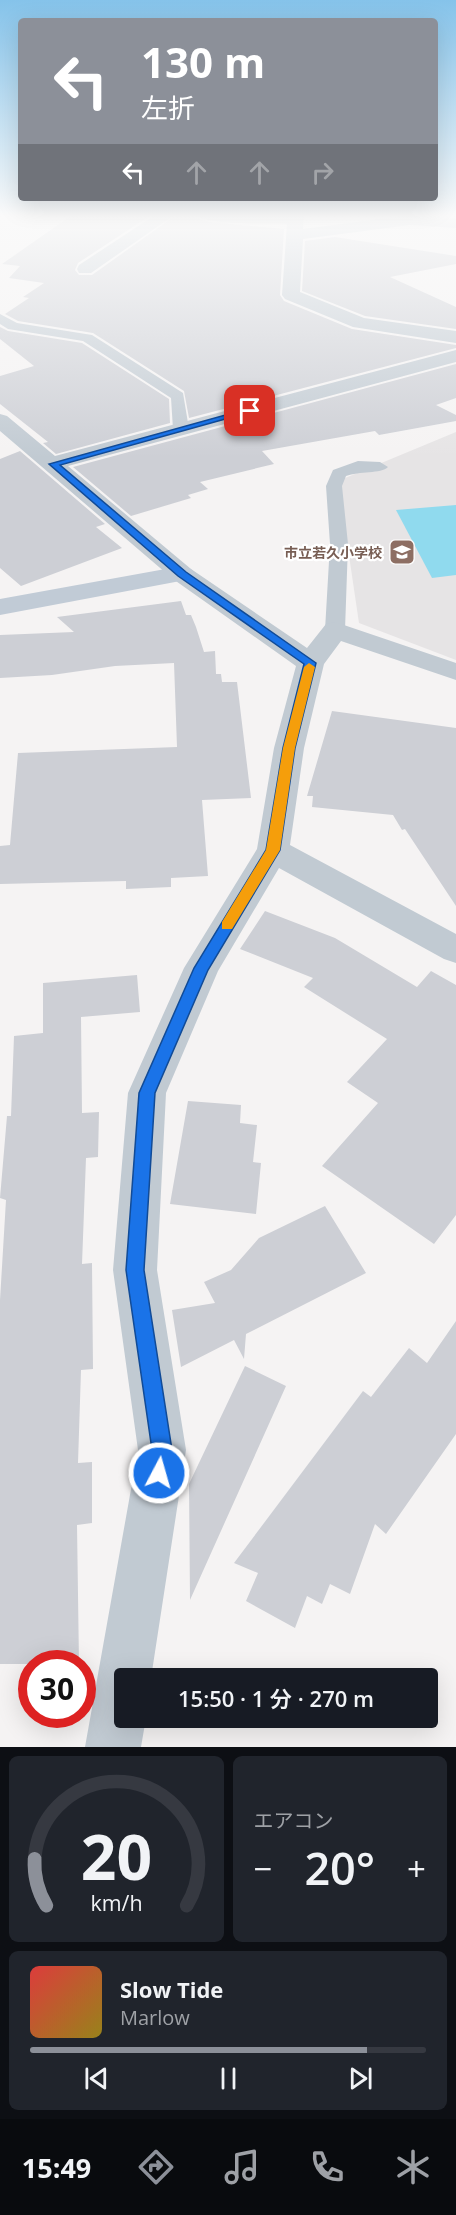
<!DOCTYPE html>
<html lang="ja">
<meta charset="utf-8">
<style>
:root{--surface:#171b24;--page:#20242c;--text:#f1f3f6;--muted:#9ea1a6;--line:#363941;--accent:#8c9099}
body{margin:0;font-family:"Open Sans","Noto Sans JP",sans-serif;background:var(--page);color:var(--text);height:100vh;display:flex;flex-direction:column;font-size:22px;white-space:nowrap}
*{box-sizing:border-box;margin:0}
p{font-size:20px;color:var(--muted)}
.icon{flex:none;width:33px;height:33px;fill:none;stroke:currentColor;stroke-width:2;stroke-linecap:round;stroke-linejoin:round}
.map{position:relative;height:1747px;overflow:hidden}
.details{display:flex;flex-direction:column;gap:9px;padding:9px;background:#0d0f14;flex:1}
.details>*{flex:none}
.top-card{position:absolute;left:18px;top:18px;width:420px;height:183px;border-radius:6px;box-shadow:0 6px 24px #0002;background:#8c9099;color:#fff;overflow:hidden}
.speed{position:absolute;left:18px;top:1650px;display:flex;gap:12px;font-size:30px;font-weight:700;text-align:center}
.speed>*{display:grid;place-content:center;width:78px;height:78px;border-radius:50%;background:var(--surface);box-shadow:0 6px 24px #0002;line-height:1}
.speed .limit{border:9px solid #d22;background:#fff;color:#111}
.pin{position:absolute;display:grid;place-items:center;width:51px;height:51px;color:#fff;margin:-26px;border-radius:12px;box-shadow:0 3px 9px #0006}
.me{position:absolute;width:66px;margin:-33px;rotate:6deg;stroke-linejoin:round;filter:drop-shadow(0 0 4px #0008)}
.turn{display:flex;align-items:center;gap:21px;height:126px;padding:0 24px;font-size:27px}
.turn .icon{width:78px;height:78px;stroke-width:2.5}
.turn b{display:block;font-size:42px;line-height:51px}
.lanes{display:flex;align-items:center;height:57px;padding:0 24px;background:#0003;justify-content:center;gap:30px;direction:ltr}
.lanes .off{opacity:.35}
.big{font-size:45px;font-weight:600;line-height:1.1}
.details .widget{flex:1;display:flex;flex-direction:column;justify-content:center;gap:9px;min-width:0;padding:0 21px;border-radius:9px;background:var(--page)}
.details .dial{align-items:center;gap:0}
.dial svg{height:156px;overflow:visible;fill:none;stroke:var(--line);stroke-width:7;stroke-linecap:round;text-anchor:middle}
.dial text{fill:var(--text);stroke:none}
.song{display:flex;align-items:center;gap:18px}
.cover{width:72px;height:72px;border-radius:9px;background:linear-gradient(135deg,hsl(0 70% 55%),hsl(50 70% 35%))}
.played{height:6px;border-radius:3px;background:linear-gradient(90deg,var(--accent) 85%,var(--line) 85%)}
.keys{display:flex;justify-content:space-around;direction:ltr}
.heat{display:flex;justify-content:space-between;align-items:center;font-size:33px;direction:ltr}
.details .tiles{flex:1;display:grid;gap:9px;grid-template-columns:1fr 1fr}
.widget:last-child{grid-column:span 2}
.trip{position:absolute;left:114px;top:1668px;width:324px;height:60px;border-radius:6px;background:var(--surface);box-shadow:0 6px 24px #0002;font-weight:600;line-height:60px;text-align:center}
.menu{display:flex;height:96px;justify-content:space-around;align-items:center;background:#090b0e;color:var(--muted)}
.menu .icon{width:42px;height:42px}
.menu .active{color:var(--accent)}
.menu b{font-size:27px;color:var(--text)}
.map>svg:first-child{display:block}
.education{fill:#e6e4e5}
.water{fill:#90daee}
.building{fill:#cdcfd5}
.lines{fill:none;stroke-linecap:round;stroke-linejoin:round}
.lane{fill:#c1cad2;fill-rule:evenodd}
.street{fill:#c1cad2;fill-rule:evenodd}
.secondary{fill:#c1cbd6;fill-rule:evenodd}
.route{fill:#1a73e8;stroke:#114b97;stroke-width:1.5}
.slow{fill:#f59e0b}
.labels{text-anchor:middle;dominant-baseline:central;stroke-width:4.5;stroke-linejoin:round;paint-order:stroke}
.far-education-label{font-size:14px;font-weight:bold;fill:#785e54;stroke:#fff;text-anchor:end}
</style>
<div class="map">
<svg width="456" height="1747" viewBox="0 0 456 1747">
<rect width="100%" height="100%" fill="#f5f3f3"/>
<!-- education -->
<path class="education" d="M456 432V660L359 623 338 481Z"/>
<!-- water -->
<path class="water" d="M456 505V575L432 578 396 510Z"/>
<!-- building -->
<path class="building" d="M75 213H154L78 263 75 270 79 275H92L179 213 209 222 284 229 280 295 284 301 352 329 456 345V348L189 418 184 391 93 333 18 321 5 314 29 298 23 297 44 283 9 278 20 266 2 264Z
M335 237 456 256V264L390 277 456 307V329L365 316 302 291 305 241Z
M0 327 8 331 82 343 169 399 170 423 56 454 43 443 48 442 0 404V376L34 366 0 339Z
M456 364V398L436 405 456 415V421L379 435 375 431 262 451 274 464 200 482 208 489 188 495 191 498 131 516 73 467Z
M20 451 105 524 96 527 122 548 21 586 0 568V459Z
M181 601 186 615H191L196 627 204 652 215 651 216 674H221L222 682H237L251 798 202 800 208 876 171 878V887L126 889V881L0 884V846L10 845 18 753 177 747 174 663 115 666 52 675 0 678V635L74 632 57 617Z
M332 711 456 728V906L405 829 402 830 393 815 312 807 313 796H307Z
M265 911 335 938 417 987 431 971 456 985V1215L434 1244 322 1166 378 1103 347 1082 387 1039 304 987 313 978 240 949Z
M137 975 140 1012 81 1017 82 1113 99 1112 98 1157 86 1158 82 1264 92 1263 93 1369 81 1370 78 1463 92 1462V1523L77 1525 79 1664H0V1300L6 1200 0 1198 7 1116H11L14 1036 43 1033V983Z
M188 1101 241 1105 240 1123 257 1125 253 1162 261 1163 256 1214 170 1204Z
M325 1206 366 1273 246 1334 244 1359 234 1340 181 1367 172 1310 215 1303 204 1282 231 1270 259 1238Z
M456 1321V1434L386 1534 375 1524 350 1594 330 1584 322 1604 307 1596 295 1628 246 1601 258 1573 234 1563 363 1391 371 1397 409 1348 427 1363Z
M245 1366 286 1386 190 1600 189 1484Z"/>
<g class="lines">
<!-- lane -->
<path class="lane" d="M0 314 17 323 92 335 183 393 189 429 181 434 173 429 171 398 83 341 8 329 0 324Z
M358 461 380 462 388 467C381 474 359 471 346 476L342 486 348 544 345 630 335 636 325 630 330 544 326 486 333 470Z"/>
<!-- street -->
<path class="street" d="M158 213H177L91 273H79L77 269 79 265Z
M192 213H304L303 229 410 215 456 218V228L410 225 303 239 300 292 364 318 456 331V343L353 327 285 299 282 295 287 224C268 223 204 226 192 213Z
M456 350V362L68 466 191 569 307 648 326 624 335 622 456 663V680L341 641 324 664 304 748 290 845 456 934V963L444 959 279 868 218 971 166 1093 157 1270 186 1450 151 1678H124V1718H146L141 1747H85L138 1450 113 1270 128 1093 184 968 257 849 274 748 296 666 173 579 0 431V414L7 416 55 456Z"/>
<!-- secondary -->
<path class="secondary" d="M182 566 191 569 195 574 191 579 0 615V599Z"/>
</g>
<!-- sky -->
<linearGradient id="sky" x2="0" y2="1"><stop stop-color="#85c3ea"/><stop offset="0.47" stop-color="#fafafa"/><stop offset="1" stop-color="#fafafa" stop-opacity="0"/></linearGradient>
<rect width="456" height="458" fill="url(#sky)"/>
<!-- route -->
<path class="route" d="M247 409 254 411 60 465 186 572 316 663 295 748 280 850 208 970 155 1093 144 1270 172 1450 166 1480 159 1483 151 1480 148 1473 152 1450 126 1270 139 1093 194 968 266 850 283 748 304 664 178 576 49 464Z"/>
<!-- slow -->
<path class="slow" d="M309 663 315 667 295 748 280 850 232 929H222V922L266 850 283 748 304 667Z"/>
<!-- icons -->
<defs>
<g id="school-square" transform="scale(1.35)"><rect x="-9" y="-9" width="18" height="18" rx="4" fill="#8d6e63" stroke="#fff"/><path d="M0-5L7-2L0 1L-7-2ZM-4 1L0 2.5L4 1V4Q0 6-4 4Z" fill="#fff"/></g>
</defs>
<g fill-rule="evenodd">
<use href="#school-square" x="402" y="552"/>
</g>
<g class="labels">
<!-- far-education labels -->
<g class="far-education-label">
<text x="382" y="552">市立若久小学校</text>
</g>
</g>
</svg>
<div class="speed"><div class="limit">30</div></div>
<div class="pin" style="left:250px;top:411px;background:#d93025"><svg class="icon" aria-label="arrive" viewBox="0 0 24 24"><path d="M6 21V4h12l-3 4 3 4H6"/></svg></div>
<svg class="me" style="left:159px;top:1473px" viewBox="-20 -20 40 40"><circle r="17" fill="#1a73e8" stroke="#fff" stroke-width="3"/><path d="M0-11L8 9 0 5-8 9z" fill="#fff"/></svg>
<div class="trip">15:50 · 1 分 · 270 m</div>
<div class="top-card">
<div class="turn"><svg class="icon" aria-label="left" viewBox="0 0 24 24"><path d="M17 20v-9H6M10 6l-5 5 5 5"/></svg><div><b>130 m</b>左折</div></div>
<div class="lanes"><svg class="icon" aria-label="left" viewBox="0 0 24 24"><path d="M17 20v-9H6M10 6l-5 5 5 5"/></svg><svg class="icon off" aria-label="ahead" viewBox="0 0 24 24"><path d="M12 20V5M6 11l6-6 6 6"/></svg><svg class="icon off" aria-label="ahead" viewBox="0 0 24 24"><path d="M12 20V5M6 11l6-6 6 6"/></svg><svg class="icon off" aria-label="right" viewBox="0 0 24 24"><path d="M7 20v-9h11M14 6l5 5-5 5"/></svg></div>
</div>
</div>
<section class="details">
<div class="tiles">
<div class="widget dial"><svg viewBox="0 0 100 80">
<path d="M14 69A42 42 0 1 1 86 69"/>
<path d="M14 69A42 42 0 0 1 8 45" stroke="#8c9099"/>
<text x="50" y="56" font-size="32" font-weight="700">20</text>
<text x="50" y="72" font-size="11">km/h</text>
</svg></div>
<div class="widget"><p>エアコン</p>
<div class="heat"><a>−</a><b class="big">20°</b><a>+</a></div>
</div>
<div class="widget">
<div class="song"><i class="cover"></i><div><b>Slow Tide</b><p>Marlow</p></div></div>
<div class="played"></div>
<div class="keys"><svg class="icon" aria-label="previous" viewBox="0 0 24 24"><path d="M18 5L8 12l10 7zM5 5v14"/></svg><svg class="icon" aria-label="pause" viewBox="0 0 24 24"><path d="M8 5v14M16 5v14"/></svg><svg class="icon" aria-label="next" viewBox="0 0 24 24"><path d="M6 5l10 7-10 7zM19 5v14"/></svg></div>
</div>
</div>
</section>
<nav class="menu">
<b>15:49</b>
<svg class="icon active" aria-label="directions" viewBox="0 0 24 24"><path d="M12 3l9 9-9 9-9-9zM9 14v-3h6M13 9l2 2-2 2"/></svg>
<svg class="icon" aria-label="music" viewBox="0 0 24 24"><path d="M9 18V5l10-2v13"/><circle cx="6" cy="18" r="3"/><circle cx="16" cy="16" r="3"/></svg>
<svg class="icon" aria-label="phone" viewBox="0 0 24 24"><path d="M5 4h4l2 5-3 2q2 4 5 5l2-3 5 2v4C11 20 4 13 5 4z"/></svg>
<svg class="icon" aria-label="climate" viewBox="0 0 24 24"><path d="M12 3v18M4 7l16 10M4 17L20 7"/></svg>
</nav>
